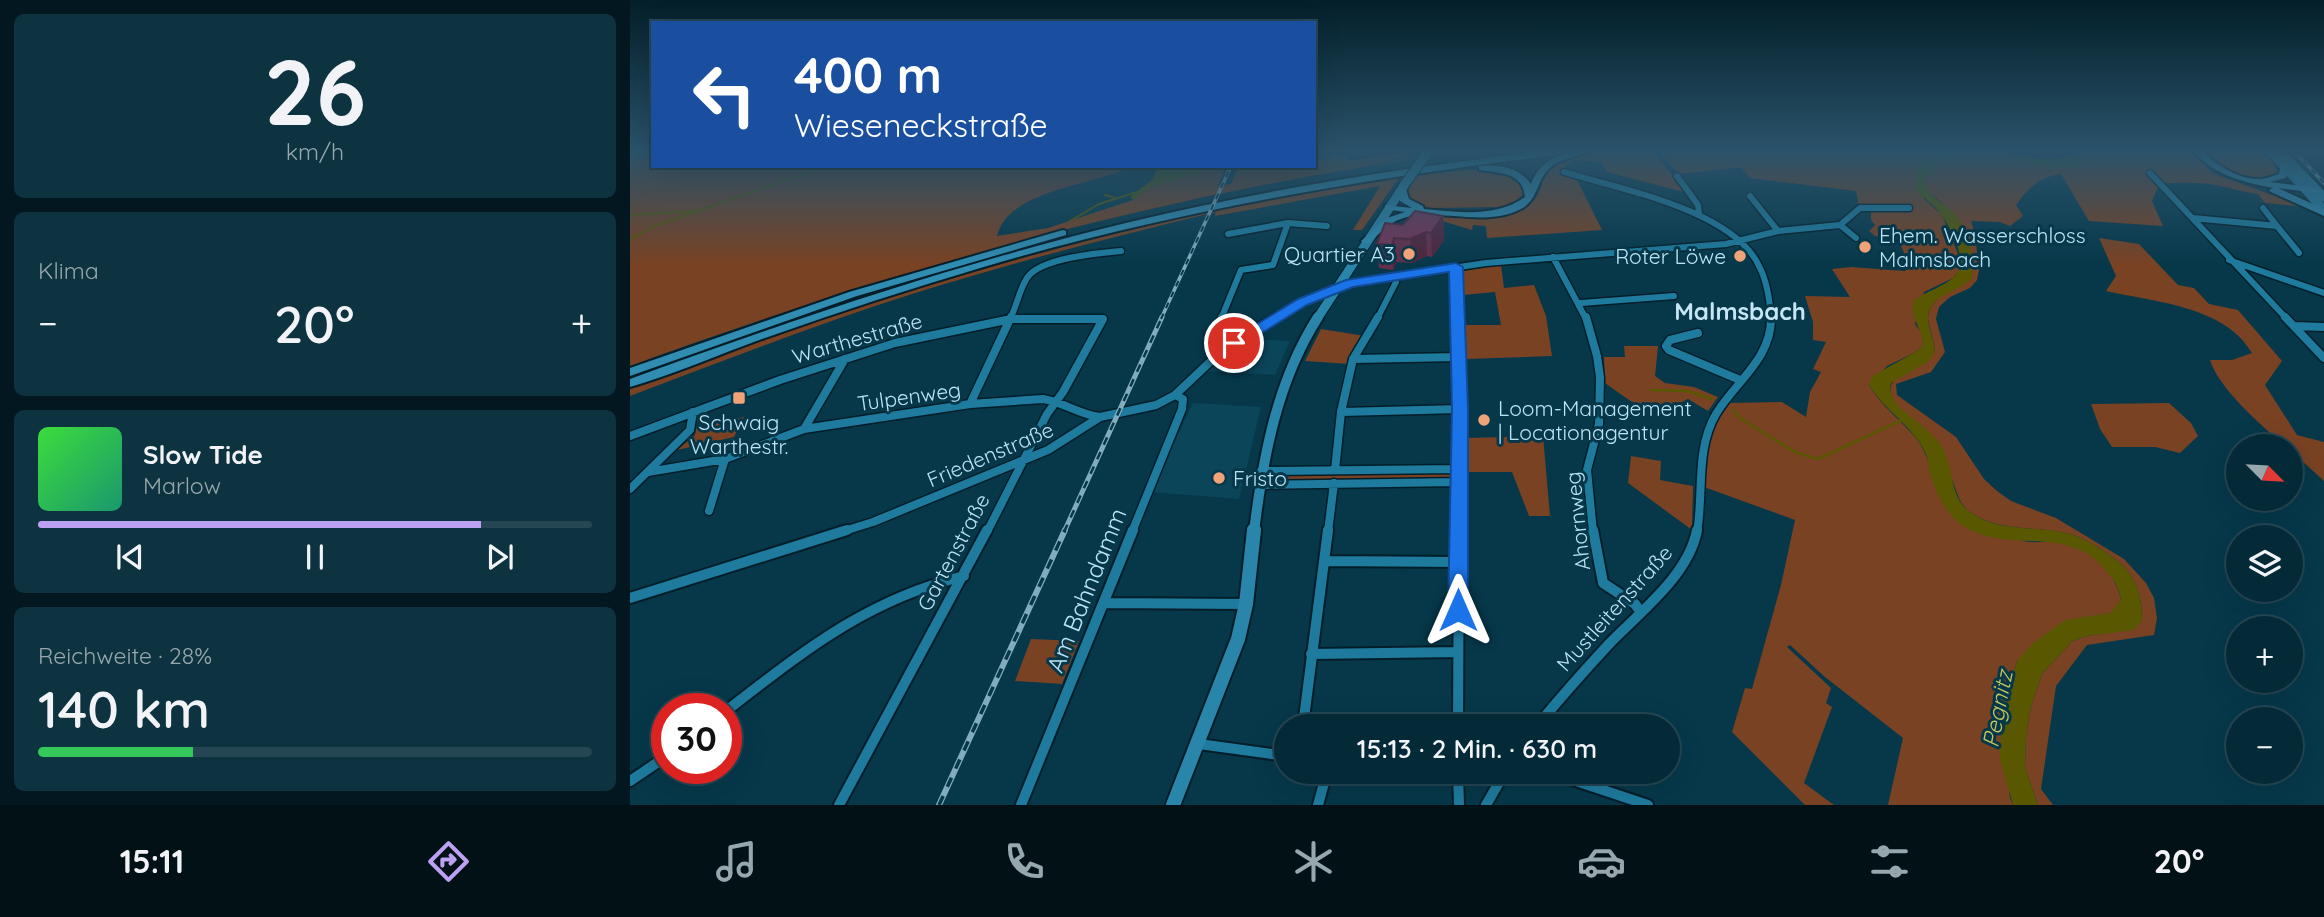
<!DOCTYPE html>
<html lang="de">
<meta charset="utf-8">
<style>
:root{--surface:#042a38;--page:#0d3240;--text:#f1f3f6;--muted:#97a7ae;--line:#254653;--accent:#bca0f2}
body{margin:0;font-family:Quicksand,sans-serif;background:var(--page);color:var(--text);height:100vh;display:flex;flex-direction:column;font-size:26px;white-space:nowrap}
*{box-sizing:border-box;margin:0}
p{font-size:23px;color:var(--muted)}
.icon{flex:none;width:38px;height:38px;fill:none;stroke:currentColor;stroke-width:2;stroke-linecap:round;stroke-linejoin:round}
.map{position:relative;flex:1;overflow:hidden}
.panel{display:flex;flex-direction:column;gap:14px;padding:14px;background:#02171f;width:630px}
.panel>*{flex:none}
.hud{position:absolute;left:21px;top:21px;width:665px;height:147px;border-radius:0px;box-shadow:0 7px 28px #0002,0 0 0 2px var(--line);background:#1a4fa0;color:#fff;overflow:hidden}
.needle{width:46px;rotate:114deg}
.controls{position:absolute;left:1596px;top:434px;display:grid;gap:14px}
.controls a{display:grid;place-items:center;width:77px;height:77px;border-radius:50%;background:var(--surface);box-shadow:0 7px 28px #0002,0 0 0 2px var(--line);font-size:35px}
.speed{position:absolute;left:21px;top:693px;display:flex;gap:14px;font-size:35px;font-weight:700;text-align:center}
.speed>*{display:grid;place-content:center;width:91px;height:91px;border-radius:50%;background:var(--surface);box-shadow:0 7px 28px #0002,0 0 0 2px var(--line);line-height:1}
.speed .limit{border:10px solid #d22;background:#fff;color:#111}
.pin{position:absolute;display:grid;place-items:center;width:60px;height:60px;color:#fff;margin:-30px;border:4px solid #fff;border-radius:50%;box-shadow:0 2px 7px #0007}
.me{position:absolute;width:77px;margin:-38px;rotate:0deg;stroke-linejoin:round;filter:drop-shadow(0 0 5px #0008)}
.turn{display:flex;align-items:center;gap:24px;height:147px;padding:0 28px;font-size:32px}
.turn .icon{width:91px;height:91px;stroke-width:2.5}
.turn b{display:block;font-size:49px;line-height:60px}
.big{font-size:52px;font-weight:600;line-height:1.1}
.panel .tile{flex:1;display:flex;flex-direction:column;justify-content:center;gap:10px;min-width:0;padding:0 24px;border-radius:10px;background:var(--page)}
.panel .dial{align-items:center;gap:0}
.dial b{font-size:91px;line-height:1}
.song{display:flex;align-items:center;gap:21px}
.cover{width:84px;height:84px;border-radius:10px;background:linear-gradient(135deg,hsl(120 70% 55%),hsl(160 70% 35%))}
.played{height:7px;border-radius:4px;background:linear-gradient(90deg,var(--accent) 80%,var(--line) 80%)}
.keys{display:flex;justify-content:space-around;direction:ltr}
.heat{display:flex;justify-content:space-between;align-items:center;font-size:38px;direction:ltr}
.charge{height:10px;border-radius:5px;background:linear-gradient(90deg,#34c759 28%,var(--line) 0)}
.trip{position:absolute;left:644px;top:714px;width:406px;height:70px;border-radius:35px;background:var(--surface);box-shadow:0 7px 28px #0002,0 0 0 2px var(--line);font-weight:600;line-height:70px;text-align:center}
.dock{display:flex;height:112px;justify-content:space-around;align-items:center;background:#021116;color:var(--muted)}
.dock .icon{width:49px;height:49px}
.dock .selected{color:var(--accent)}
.dock b{font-size:32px;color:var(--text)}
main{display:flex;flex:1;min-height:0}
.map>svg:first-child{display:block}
.built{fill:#0b455a}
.green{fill:#794223}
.water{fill:#595700}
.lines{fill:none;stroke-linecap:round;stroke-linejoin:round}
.stream-far1{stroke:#595700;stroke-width:2}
.stream{stroke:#595700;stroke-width:2.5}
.minor-far2-casing{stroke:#031e29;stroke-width:9}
.minor-far1-casing{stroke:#031e29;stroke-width:11}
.minor-casing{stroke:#031e29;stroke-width:14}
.major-far2-casing{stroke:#031e29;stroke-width:11}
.major-far1-casing{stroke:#031e29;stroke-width:14}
.major-casing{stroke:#031e29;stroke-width:18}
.highway-casing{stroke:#031e29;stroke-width:4}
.minor-far2{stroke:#1e7b9e;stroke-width:6}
.minor-far1{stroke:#1e7b9e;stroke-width:8}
.minor{stroke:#1e7b9e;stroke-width:10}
.major-far2{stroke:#2985a9;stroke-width:9}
.major-far1{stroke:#2985a9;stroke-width:10}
.major{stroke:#2985a9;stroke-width:14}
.highway{fill:#308cb1;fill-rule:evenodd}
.rail-far2-casing{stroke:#81acbe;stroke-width:3.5}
.rail-far1-casing{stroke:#81acbe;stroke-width:5}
.rail-casing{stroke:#81acbe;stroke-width:6}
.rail-far2{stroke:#06384a;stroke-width:2;stroke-dasharray:6;stroke-linecap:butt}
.rail-far1{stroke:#06384a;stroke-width:2.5;stroke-dasharray:8;stroke-linecap:butt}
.rail{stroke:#06384a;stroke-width:3.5;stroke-dasharray:10;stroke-linecap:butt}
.major-bridge-casing{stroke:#031e29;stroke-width:11;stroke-linecap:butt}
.major-bridge{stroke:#2985a9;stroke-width:9}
.wall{fill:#642e4b}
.shaded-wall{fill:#51253d}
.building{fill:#743557;stroke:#51253d;stroke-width:2}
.route{fill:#1a73e8;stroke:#114b97;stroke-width:2}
.poi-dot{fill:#f0a279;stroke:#06384a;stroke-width:2.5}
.labels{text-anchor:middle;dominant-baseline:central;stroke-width:6;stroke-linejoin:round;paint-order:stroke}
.poi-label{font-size:21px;fill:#bbe3f6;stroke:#06384a;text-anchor:start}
.street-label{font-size:21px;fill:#bbe3f6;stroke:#06384a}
.water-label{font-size:23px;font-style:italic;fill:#c6c55d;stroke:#06384a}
.quarter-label{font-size:24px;font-weight:bold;fill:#c6e6f5;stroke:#06384a}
.near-street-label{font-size:24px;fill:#bbe3f6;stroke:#06384a}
</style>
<main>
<section class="panel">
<div class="tile dial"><b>26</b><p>km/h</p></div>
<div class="tile"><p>Klima</p>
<div class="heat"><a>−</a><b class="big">20°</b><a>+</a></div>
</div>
<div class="tile">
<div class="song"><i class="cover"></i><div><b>Slow Tide</b><p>Marlow</p></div></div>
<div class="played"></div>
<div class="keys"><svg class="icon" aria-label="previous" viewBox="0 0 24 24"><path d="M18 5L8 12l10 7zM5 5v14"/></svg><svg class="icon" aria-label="pause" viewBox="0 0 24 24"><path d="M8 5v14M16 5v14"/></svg><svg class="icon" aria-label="next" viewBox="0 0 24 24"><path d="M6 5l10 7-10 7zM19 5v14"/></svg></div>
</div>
<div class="tile"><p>Reichweite · 28%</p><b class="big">140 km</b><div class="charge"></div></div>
</section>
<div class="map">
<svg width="1694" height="805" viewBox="0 0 1694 805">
<rect width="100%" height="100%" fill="#06384a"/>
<!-- built -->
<path class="built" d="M616 339 660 341 645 375 575 371Z
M563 403 631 407 609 499 521 492Z"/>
<!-- green -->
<path class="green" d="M0 152H23V166H504C466 185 378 189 367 236L418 228 503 200 523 186 577 166H596L588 186 601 184 609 166H684V161L713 155 720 161 774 152 771 158 741 164 802 155 804 152H834C547 190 271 267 0 366Z
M968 152H1025L1054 192 977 172 971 162 943 160 931 171 945 176 972 230 857 238 856 226 843 225 842 230 802 218C833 209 884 229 907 196 913 186 913 176 918 166L946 155Z
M1030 152H1304L1287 170 1294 199 1312 215 1331 261 1329 271 1323 278 1294 292 1285 324 1292 334 1293 345 1284 353 1257 366 1239 385C1251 406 1270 419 1286 438 1299 454 1302 478 1310 498 1337 512 1363 528 1391 540 1401 544 1413 541 1423 542 1456 545 1485 568 1491 600L1481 613 1435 621 1387 661 1371 725 1380 798 1383 805H1258L1273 738 1195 677 1160 645 1157 647 1201 688 1196 703 1202 707 1174 783 1204 805H1175L1102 732 1115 688 1122 689 1151 585 1165 520 1074 487C1075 451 1078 434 1098 403L1152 402 1176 417 1180 392 1191 372 1183 369 1196 342 1183 340V322L1175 296 1220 297 1202 269 1221 267 1275 271 1280 265 1267 238 1245 236 1239 231 1245 225 1241 220V209L1229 207 1226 191 1120 178 1110 167 1049 174Z
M1326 152H1360L1419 167 1460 157V152H1560L1584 174 1675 207 1635 203 1628 194C1610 192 1597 186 1580 184 1564 182 1546 183 1530 183L1522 201 1533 226 1459 221 1431 174C1410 177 1398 188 1386 205L1393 216 1380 226 1370 222 1341 221 1345 235 1349 270 1347 280 1340 288 1320 297 1309 307 1306 319 1315 352 1301 372 1266 384 1267 395 1326 437 1354 479 1367 491 1381 501 1426 518 1494 559 1516 583 1524 598 1527 618 1524 635 1457 645 1426 686 1411 789 1423 805H1408L1395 768 1396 736 1401 706 1412 674 1442 641 1457 636 1504 629 1512 620C1512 593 1505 573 1482 557 1469 547 1455 539 1440 534 1408 526 1370 532 1341 513 1328 504 1327 490 1321 477 1307 451 1281 424 1263 400 1250 370 1291 376 1305 351 1304 340 1299 329 1298 318 1298 297 1327 287 1342 278L1324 213 1296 190 1294 181C1302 167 1311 158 1326 152Z
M1575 152H1637L1648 173C1627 186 1589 172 1575 152Z
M839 170H865L888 178 895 190 894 194 880 205 870 207 799 208 790 206 778 198 779 189 786 177 768 179 732 230H723L750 186 585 216 586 212C483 237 380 263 279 295 185 325 93 361 0 396V389C198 313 400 248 609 206 684 191 762 176 839 170Z
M1469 238 1509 244 1548 285 1564 288 1579 304 1608 310 1652 361 1635 385 1667 435 1694 442V481L1661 451V446H1655C1632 426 1589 389 1580 360H1602L1622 353C1595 306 1524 302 1476 291L1486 276Z
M871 265 874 288 904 285 916 316 922 356 836 359 835 325H871L865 292 833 295V271Z
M691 329 735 336 719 364 675 361Z
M994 346H1028L1025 376 1035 383 1064 387 1088 397 1078 411 1058 399C1019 420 1008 406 975 383L974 357H995Z
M1539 403 1561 423 1568 436 1550 453 1525 447H1482L1470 429 1461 404Z
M114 417 104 437 47 450 65 435 66 428Z
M913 436 920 516H899L882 472H839L835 438Z
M1001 456 1031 461 1030 480 1063 486 1062 530 998 483Z
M823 473V481L638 483 640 475Z
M401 639 449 641 432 684 385 681Z"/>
<!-- water -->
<path class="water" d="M1304 152H1326C1311 158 1301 167 1294 181 1297 197 1313 202 1324 213 1339 229 1344 257 1342 278 1329 293 1298 294 1298 318 1298 328 1304 340 1305 351L1299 361 1261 383C1255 403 1285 418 1297 430 1305 438 1313 445 1316 456 1324 475 1321 499 1341 513 1369 532 1408 526 1440 534 1455 539 1469 547 1482 557 1505 573 1512 593 1512 620L1504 630 1457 636 1442 641 1412 674 1401 706 1396 736 1395 768 1408 805H1383L1370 759 1371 725 1387 661 1403 643 1435 620 1480 613 1491 600C1488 583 1482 577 1470 564 1435 528 1382 551 1340 530 1317 518 1306 495 1299 470 1298 465 1298 459 1296 454 1285 428 1254 410 1239 385L1242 376 1284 353 1293 345C1292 328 1280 318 1283 301 1296 291 1314 287 1325 276 1340 262 1320 225 1309 212 1303 204 1293 198 1285 190L1287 170Z
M1360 152C1381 152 1397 158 1416 159 1433 160 1444 152 1460 152L1455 163C1426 176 1389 160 1360 152Z
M528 166H577L579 167 566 175 523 186 503 200 500 197 523 179Z"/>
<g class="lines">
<!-- stream-far1 -->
<path class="stream-far1" d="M475 195 485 198
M0 215 70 211
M440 221 469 204 507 192
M0 240 22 227 197 166"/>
<!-- stream -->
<path class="stream" d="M1021 390 1057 391 1082 399
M1103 410 1110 418 1165 452 1188 459 1270 421"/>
<!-- minor-far2 casing -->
<g class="minor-far2-casing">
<path id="minor-far2" d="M934 172C990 189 1103 210 1129 266 1137 281 1140 302 1141 319
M1520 173 1657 319
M1047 176 1068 205 1069 213
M1120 196 1148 231
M1563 218 1647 226 1633 208
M1210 225 1226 238
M1647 226 1669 253
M598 234 658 223 697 226
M923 257 956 319
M1599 260 1694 293
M826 267 827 319
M951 303 1044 296
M380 319C387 306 389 290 397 278 410 258 468 253 491 251
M591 319 611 270 643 265 658 223
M644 319 673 302 721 283 856 263 1096 244 1148 231 1210 225 1230 208H1279
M747 319 766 282 764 277"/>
</g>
<!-- minor-far1 casing -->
<g class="minor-far1-casing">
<path id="minor-far1" d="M827 317 829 532
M956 317 967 356 970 377 969 424 957 470 963 532
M1655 317 1694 358
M1664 326 1694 327
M1068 333 1040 340 1036 346 1039 350 1110 380
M586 357 580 347 592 317
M723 359 828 357
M340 404 381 317
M711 412 830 409
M174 429 215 359
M0 436 150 380 265 343 381 319H473L433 392 417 414 357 532
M705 470 711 412 723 359 748 317
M631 471 828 469
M18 472 95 459 174 429 340 404 413 399C434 402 447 414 470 417
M629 485 828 482
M0 489 60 430 63 412
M79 511 95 459
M211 532 243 522 418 450 470 417 526 405 545 395 581 361 617 334 647 317
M502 532 552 409 553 399 545 395
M698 532 704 483
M1067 532C1074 493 1065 450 1086 414 1105 382 1142 359 1141 317"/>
</g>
<!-- minor casing -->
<g class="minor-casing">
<path id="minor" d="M963 530 973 583 1005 604 1010 611
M694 561 829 562
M0 598 217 530
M474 603 616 604
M681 654 828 652
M96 711C174 651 236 600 334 576
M673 726 698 530
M828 726 829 530
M907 726C930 698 954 671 979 644 1009 613 1059 575 1067 530
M569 744 656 756
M775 772 828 779
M828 772 829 805
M919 772 1018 805
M0 781 37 756
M209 805 357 530
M391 805 503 530
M688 805 697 772
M856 805 875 772"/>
</g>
<!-- major-far2 casing -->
<g class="major-far2-casing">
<path id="major-far2" d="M1641 152 1694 210
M1655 157 1694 197
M687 319 775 184"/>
</g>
<!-- major-far1 casing -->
<g class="major-far1-casing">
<path id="major-far1" d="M624 532C633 457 647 381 688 317"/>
</g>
<!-- major casing -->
<g class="major-casing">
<path id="major" d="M543 805 608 639 616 604 624 530"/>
</g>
<!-- highway casing -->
<g class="highway-casing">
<path id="highway" d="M906 152H933L929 155C735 178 544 211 357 266 282 288 208 312 135 338 90 354 46 374 0 387V379C164 319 330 263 500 222 634 190 769 168 906 152Z
M940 152H956C944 159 928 158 918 170 906 182 908 200 891 209 851 230 799 203 764 222 755 227 747 236 739 243H733L731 241 757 218 775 212 755 209V205L782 208 770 201 769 186H775L779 199 793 206 794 209C827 212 866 218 895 197 893 172 869 173 849 170V166C867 164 890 167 901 184 908 165 921 157 940 152Z
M1565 152H1574C1587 166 1609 179 1628 179 1633 180 1642 176 1649 174L1651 164H1657L1656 178 1640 182 1690 188V192L1687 193 1648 188 1694 209V216L1641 192 1639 190 1643 188C1613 182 1585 176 1565 152Z
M433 230 436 231V235L227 296 0 376V368L219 292Z"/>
</g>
<!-- minor-far2 -->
<use href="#minor-far2" class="minor-far2"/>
<!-- minor-far1 -->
<use href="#minor-far1" class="minor-far1"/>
<!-- minor -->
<use href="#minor" class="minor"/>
<!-- major-far2 -->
<use href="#major-far2" class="major-far2"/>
<!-- major-far1 -->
<use href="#major-far1" class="major-far1"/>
<!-- major -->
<use href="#major" class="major"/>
<!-- highway -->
<use href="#highway" class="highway"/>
<!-- rail-far2 casing -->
<g class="rail-far2-casing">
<path id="rail-far2" d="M1665 152 1694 183
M531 319 601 166"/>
</g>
<!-- rail-far1 casing -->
<g class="rail-far1-casing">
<path id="rail-far1" d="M434 532 532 317"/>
</g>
<!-- rail casing -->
<g class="rail-casing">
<path id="rail" d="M309 805 435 530"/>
</g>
<!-- rail-far2 -->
<use href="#rail-far2" class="rail-far2"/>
<!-- rail-far1 -->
<use href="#rail-far1" class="rail-far1"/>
<!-- rail -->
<use href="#rail" class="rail"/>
<!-- major-bridge casing -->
<g class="major-bridge-casing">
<path id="major-bridge" d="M775 184 798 152"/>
</g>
<!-- major-bridge -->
<use href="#major-bridge" class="major-bridge"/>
</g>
<!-- wall -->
<path class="wall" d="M813 216 814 240 802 257 797 256 782 263 766 262 763 270 749 268 747 244 773 225Z"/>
<!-- shaded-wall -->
<path class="shaded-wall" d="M813 216 814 240 802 257 801 233Z
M796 232 797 256 782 263 780 239Z
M764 238 766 262 763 270 762 245Z"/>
<!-- building -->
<path class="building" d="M785 211 813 216 801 233 796 232 780 239 764 238 762 245 747 244 755 223 773 225Z"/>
<!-- sky -->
<linearGradient id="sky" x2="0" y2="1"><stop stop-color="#031f29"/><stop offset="0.57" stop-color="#2a536b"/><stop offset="1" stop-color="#2a536b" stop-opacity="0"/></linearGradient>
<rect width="1694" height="265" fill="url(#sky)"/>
<!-- route -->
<path class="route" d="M826 263 833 267 838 409V610L835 616 828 619 821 616 818 610 822 409 819 272 723 287 677 305 609 347 604 348 596 343 668 299 716 280Z"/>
<!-- markers -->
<g class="poi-dot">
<circle cx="1235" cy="247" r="7"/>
<circle cx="779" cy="254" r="7"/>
<circle cx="1110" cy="256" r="7"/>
<rect x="102" y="391" width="14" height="14" rx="3.5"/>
<circle cx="854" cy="420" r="7"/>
<circle cx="589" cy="478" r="7"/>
</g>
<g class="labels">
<!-- poi labels -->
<g class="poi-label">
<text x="1249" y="235">Ehem. Wasserschloss<tspan x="1249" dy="24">Malmsbach</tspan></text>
<text x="765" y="254" text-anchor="end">Quartier A3</text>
<text x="1096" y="256" text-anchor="end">Roter Löwe</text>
<text x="868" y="408">Loom-Management<tspan x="868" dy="24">| Locationagentur</tspan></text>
<text x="109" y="422" text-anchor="middle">Schwaig<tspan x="109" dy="24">Warthestr.</tspan></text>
<text x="603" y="478">Fristo</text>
</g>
<!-- street labels -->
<g class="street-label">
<text transform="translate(227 338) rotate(-16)">Warthestraße</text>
<text transform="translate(279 396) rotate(-8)">Tulpenweg</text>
<text transform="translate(360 454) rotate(-23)">Friedenstraße</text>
<text transform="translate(947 521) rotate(-96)">Ahornweg</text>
<text transform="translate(323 552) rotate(-62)">Gartenstraße</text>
<text transform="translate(984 608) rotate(-48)">Mustleitenstraße</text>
</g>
<!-- water labels -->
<g class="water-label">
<text transform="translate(1367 709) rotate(-79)">Pegnitz</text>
</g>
<!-- quarter labels -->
<g class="quarter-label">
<text x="1110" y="311">Malmsbach</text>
</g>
<!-- near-street labels -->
<g class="near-street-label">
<text transform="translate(456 590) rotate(-68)">Am Bahndamm</text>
</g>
</g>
</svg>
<div class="controls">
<a><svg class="needle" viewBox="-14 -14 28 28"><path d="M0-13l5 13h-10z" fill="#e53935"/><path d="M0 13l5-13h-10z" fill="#97a7ae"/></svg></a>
<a><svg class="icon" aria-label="layers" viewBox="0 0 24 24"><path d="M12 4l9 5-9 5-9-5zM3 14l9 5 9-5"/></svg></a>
<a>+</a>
<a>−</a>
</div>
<div class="speed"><div class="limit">30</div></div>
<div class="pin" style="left:604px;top:343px;background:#d93025"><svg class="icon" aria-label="arrive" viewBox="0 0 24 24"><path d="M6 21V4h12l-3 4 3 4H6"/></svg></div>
<svg class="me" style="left:828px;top:610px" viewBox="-20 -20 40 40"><path d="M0-17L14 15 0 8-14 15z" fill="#1a73e8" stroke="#fff" stroke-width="4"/></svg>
<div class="trip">15:13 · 2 Min. · 630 m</div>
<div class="hud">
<div class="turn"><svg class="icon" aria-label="left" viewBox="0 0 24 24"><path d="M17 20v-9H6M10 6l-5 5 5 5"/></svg><div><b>400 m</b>Wieseneckstraße</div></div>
</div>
</div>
</main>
<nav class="dock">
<b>15:11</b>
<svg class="icon selected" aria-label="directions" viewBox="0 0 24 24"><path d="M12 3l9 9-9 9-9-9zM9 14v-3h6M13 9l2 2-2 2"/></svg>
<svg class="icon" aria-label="music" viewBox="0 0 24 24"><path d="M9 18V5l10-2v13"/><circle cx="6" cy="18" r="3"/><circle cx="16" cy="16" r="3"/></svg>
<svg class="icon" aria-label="phone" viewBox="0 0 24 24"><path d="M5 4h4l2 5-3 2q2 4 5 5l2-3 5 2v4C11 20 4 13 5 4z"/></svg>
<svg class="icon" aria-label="climate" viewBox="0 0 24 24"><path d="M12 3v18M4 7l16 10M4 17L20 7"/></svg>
<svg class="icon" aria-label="car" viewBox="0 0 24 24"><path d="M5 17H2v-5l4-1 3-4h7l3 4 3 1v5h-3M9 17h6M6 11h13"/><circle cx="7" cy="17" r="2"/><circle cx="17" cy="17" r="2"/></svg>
<svg class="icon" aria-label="filters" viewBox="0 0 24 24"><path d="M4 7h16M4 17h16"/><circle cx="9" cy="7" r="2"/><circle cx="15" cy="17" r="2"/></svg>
<b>20°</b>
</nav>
